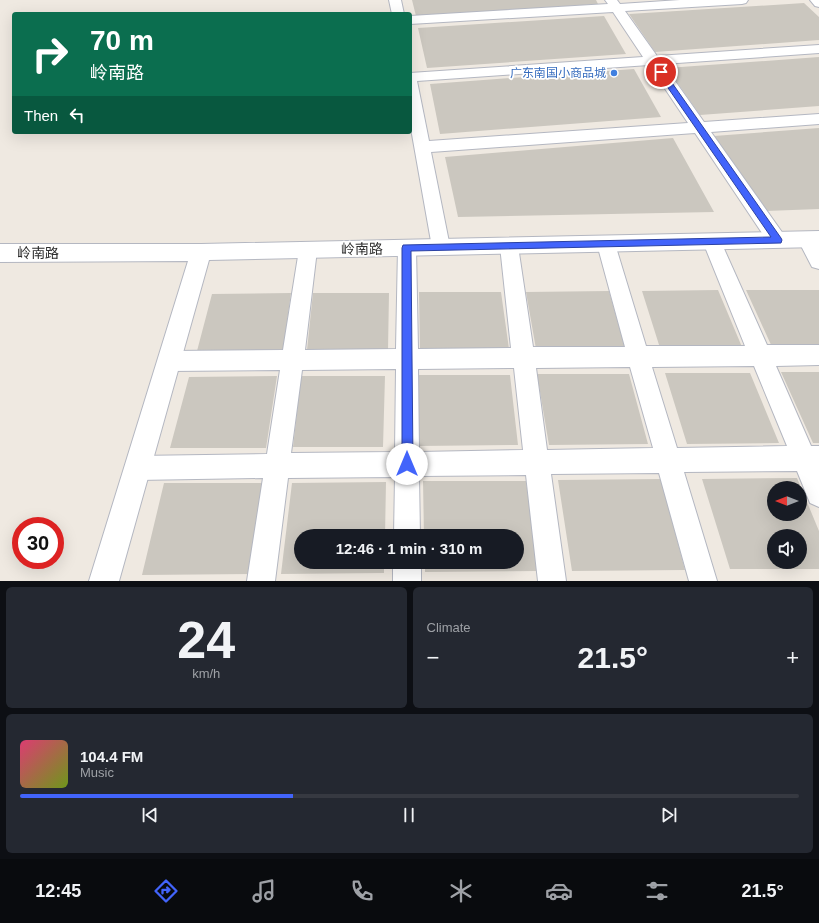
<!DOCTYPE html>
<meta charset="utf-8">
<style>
:root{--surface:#171b24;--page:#242831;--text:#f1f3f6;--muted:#9ea1a6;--line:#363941;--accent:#4264fb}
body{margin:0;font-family:Arial,"Noto Sans SC",sans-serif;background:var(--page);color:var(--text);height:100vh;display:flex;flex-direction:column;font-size:15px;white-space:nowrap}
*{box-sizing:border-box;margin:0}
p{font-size:13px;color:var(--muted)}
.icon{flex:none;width:22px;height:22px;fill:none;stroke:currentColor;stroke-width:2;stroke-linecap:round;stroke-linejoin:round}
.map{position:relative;height:581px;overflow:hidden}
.drawer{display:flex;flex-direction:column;gap:6px;padding:6px;background:#0d0f14;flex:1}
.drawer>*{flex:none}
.banner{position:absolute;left:12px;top:12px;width:400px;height:122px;border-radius:4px;box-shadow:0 4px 16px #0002;background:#0b6e4f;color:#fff;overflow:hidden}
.needle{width:26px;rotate:270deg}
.controls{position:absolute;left:767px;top:481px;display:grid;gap:8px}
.controls a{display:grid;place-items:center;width:40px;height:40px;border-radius:50%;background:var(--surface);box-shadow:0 4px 16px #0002;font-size:20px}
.speed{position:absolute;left:12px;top:517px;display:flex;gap:8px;font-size:20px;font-weight:700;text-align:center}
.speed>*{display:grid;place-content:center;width:52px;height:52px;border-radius:50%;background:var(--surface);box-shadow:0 4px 16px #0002;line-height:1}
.speed .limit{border:6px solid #d22;background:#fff;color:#111}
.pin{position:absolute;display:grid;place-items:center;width:34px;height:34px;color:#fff;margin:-17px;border:2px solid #fff;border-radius:50%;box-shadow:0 1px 4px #0007}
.me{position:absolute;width:44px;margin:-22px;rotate:0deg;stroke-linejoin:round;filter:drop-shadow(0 0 3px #0008)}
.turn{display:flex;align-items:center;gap:14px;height:84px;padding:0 12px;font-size:18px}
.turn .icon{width:52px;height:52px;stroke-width:2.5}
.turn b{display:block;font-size:28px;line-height:34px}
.then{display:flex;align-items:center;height:38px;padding:0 12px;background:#0003;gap:8px;font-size:15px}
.big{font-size:30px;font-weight:700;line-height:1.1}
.drawer .widget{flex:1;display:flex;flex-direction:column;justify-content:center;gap:6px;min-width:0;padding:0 14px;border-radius:6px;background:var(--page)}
.drawer .dial{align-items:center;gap:0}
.dial b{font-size:52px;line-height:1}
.song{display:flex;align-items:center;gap:12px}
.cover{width:48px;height:48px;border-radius:6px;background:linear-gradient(135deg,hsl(340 70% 55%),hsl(80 70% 35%))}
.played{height:4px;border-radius:2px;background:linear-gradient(90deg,var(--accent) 35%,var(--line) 35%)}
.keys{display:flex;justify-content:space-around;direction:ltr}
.heat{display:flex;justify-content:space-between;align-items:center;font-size:22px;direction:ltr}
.drawer .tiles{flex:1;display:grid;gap:6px;grid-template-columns:1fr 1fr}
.widget:last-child{grid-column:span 2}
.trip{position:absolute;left:294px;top:529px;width:230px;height:40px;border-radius:20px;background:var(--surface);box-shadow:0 4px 16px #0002;font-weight:700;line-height:40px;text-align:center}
.tabs{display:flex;height:64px;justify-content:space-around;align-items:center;background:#090b0e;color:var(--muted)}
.tabs .icon{width:28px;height:28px}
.tabs .on{color:var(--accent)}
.tabs b{font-size:18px;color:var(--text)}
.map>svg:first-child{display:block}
.building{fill:#cbc7bf;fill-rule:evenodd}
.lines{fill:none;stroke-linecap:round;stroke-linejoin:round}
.street-casing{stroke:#b4b7c1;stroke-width:2}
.secondary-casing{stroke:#b4b7c1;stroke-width:2}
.street{fill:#fff;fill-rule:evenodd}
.secondary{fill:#fff;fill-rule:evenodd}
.route{fill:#4264fb;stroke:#2b41a3}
.shop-dot{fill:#3f7fe0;stroke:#fff;stroke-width:1.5}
.labels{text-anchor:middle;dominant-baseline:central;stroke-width:3.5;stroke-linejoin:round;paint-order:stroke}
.far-shop-label{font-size:12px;fill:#366cbe;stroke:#fff;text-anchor:end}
.street-label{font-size:14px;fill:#2e2e2e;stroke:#fff}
</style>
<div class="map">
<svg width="819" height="581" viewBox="0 0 819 581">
<rect width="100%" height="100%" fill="#efe9e1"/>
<!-- building -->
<path class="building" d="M412 0H596L598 4 416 16Z
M804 3 819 17V40L655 52 629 14Z
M604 16 626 54 427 68 418 28Z
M819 57V106L700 115 667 68Z
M634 69 661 117 440 134 430 84Z
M819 128V209L766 211 714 136Z
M673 138 714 212 458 217 445 157Z
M718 290 742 347 660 348 642 291Z
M746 290H819V347H772Z
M609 291 625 348 536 349 526 292Z
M419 292H501L509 349 420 350Z
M291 293 283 351H197L212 294Z
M313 293H389L388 350H307Z
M781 372H819V443H813Z
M665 373H750L779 443 687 444Z
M537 374H629L648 444 549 445Z
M418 375H510L518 445 419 446Z
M277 376 266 448H170L189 377Z
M301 376H385L383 447H293Z
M797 478 819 531V569H730L702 479ZM774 488H800V514H774ZM774 536H800V562H774Z
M661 479 685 570 572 571 558 480Z
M423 481H526L538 571 425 572V562H517V536H424Z
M386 482 385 536H301V562H384V573L281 574 292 483Z
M164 483H264L251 574 142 575Z"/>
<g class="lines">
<!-- street casing -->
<g class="street-casing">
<path id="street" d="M389 0H401L404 14H392Z
M605 0H617L620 4 680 0H748L746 3 742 4 625 11 657 56 819 45V53L663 64 704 122 819 114V124L711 132 784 235 786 240 784 245 777 247 770 245 695 133 431 152 450 247 448 252 441 255 434 252 432 247 410 123V73L643 57 613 12 410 24V16L608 4ZM649 65 688 123 429 141 417 81Z
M810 0H819V7L815 6Z
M807 233 814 235 819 244V269L812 267 798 240 800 235Z
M712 234 719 237 721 242 767 345H819V365L776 366 811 446H819V507L810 503 797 471 684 472 717 581H689L659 473 551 474 566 581H538L526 475 419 476 420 536H394L395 477 288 478 275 581H247L263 478 137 480 128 477 125 468 128 459 137 456 267 454 280 370 169 371 161 368 158 361 161 354 169 351 283 350 299 250 301 245 308 242 315 245 317 250 305 350 396 349 398 248 400 243 407 240 414 243 416 248 418 349 511 348 500 246 502 241 509 238 516 241 518 246 533 347H625L597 244 599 239 606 236 613 239 615 244 646 346H745L703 242 705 237ZM754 366 787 446 677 448 652 367ZM630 367 653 448 547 450 536 368ZM514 368 523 450 419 452 418 369ZM396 369 395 452 291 453 302 370Z
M393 562H421V581H393Z"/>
</g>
<!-- secondary casing -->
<g class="secondary-casing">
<path id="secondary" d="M819 231V247L209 260 119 581H89L188 261 0 262V244H201Z"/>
</g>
<!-- street -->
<use href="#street" class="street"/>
<!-- secondary -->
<use href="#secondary" class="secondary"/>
</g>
<!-- route -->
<path class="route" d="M658 70H663L781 238 782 240 781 243 411 251 413 464 411 468 407 470 403 468 402 464V248L403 245 771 237 657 72Z"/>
<!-- markers -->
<circle class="shop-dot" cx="614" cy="73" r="4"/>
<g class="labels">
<!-- far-shop labels -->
<g class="far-shop-label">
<text x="606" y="73">广东南国小商品城</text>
</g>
<!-- street labels -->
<g class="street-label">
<text transform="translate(362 249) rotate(-1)">岭南路</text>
<text x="38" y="253">岭南路</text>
</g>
</g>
</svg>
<div class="controls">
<a><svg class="needle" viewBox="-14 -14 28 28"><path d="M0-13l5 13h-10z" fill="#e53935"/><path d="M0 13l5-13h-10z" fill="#9ea1a6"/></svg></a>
<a><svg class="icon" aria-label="sound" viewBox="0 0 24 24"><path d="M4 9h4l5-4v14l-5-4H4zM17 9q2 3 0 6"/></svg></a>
</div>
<div class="speed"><div class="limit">30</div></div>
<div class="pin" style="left:661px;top:72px;background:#d93025"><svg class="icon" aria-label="arrive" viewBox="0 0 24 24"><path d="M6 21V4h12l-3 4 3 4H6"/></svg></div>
<svg class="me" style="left:407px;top:464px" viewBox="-20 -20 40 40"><circle r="19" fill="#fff"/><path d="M0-13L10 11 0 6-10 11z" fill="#4264fb"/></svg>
<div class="trip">12:46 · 1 min · 310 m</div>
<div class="banner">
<div class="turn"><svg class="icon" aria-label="right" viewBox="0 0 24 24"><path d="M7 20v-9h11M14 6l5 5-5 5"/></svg><div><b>70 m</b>岭南路</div></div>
<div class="then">Then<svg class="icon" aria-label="left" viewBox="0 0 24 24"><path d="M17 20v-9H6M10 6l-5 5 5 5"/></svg></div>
</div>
</div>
<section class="drawer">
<div class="tiles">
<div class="widget dial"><b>24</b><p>km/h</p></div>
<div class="widget"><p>Climate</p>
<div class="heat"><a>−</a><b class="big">21.5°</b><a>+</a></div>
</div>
<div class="widget">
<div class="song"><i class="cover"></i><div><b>104.4 FM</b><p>Music</p></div></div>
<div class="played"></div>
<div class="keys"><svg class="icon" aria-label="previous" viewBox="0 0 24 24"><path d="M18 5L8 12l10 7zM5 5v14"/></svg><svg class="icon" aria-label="pause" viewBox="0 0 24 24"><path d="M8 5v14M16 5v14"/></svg><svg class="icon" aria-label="next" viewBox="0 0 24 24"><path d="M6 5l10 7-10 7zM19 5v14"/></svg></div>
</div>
</div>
</section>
<nav class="tabs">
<b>12:45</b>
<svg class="icon on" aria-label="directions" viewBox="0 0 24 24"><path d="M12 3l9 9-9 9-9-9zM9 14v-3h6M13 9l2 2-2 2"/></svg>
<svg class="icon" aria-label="music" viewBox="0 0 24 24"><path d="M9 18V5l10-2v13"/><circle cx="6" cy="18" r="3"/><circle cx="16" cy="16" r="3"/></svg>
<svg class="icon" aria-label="phone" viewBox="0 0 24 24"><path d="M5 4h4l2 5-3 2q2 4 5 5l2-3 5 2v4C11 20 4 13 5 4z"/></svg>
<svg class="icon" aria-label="climate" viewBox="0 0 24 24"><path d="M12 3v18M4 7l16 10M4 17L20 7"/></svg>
<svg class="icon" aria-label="car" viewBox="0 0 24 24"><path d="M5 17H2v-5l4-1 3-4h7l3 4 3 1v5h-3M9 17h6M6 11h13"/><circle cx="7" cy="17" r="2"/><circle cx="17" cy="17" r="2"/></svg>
<svg class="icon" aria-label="filters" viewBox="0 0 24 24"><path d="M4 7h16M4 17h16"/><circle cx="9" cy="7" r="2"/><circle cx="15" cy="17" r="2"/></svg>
<b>21.5°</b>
</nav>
